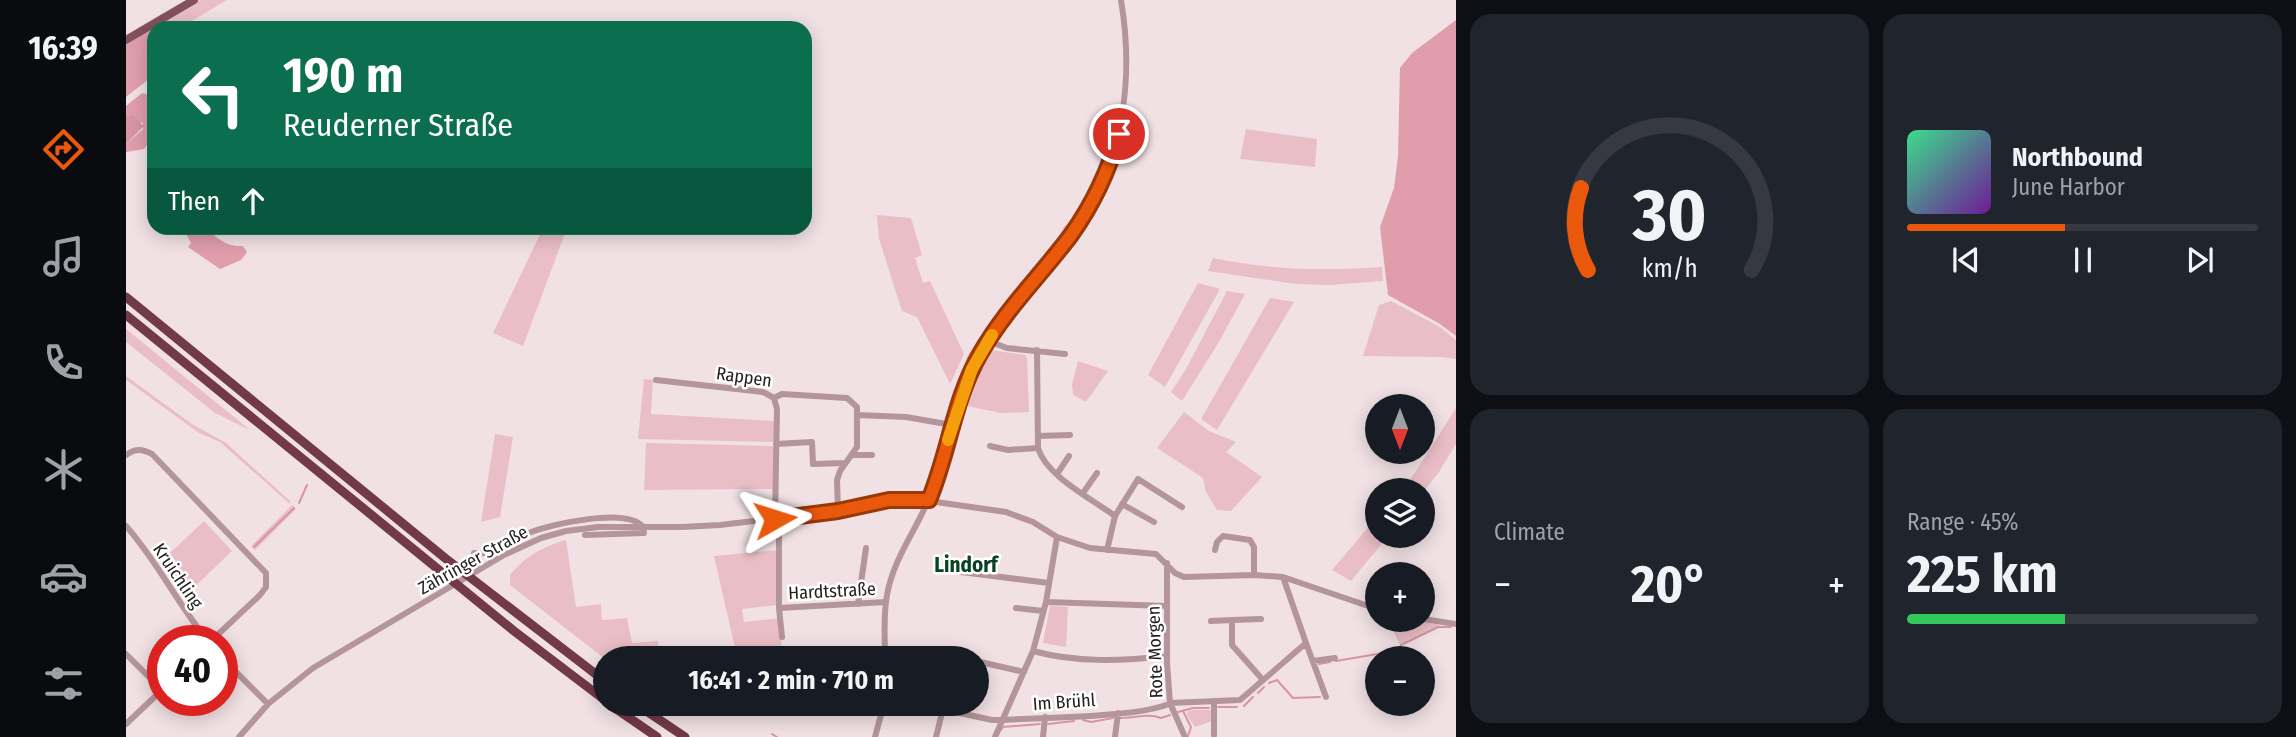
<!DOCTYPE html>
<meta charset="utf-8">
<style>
:root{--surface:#171b24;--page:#20242c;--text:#f1f3f6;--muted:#9ea1a6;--line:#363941;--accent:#ea580c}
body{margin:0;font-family:"Fira Sans Condensed",sans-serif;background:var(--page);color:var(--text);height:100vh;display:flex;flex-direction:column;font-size:26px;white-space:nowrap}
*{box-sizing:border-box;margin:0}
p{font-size:23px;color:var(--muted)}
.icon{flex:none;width:38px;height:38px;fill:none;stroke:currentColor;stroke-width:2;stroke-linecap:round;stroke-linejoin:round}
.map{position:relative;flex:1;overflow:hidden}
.sheet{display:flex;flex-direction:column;gap:14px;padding:14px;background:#0d0f14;width:840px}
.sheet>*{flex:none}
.top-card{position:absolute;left:21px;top:21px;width:665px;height:214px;border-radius:21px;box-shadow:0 4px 18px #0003;background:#0b6e4f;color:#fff;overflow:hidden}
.needle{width:46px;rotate:180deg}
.tools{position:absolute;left:1239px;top:394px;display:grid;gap:14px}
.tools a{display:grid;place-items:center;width:70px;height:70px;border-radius:50%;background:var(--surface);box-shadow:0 4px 18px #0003;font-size:35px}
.speed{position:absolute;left:21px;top:625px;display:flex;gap:14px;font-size:35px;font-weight:700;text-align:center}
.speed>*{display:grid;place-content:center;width:91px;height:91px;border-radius:50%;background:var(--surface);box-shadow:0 4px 18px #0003;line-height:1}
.speed .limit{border:10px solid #d22;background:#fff;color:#111}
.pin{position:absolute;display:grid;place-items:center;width:60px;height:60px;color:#fff;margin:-30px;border:4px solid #fff;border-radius:50%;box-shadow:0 2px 7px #0007}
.me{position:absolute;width:77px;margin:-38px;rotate:84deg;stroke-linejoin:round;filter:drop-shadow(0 0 5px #0008)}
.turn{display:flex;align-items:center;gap:24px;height:147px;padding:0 21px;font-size:32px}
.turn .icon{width:91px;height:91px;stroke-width:2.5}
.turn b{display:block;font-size:49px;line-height:60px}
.then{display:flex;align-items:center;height:66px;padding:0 21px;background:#0003;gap:14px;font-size:26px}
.big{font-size:52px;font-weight:700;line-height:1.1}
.sheet .tile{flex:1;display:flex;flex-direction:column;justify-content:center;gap:10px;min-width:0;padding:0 24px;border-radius:21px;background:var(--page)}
.sheet .dial{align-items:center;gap:0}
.dial svg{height:182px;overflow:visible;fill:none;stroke:var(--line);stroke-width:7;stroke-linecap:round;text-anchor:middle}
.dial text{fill:var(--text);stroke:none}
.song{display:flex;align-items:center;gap:21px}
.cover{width:84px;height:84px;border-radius:10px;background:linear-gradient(135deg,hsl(150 70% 55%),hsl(280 70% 35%))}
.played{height:7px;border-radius:4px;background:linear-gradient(90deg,var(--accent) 45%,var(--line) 45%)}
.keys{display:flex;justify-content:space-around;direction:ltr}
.heat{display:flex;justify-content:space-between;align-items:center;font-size:38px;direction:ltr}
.charge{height:10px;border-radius:5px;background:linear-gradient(90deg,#34c759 45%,var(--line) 0)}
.sheet .tiles{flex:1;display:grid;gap:14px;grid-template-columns:repeat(2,1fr)}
.trip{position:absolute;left:467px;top:646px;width:396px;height:70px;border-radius:35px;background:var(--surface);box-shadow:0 4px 18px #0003;font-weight:700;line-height:70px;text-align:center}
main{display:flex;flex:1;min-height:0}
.tab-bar{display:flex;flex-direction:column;width:126px;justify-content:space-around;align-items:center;background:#090b0e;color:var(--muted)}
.tab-bar .icon{width:49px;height:49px}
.tab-bar .active{color:var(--accent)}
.tab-bar b{font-size:32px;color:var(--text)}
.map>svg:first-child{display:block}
.green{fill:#eabec7}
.forest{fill:#e09dac}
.water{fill:#d794a4}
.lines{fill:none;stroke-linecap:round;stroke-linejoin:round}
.stream{stroke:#d794a4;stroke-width:2}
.minor{stroke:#b3959b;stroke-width:6}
.major{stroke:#84515e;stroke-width:8}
.highway{stroke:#723948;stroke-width:9}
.route-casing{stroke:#983908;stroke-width:18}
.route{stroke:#ea580c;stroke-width:12}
.slow{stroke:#f59e0b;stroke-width:12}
.labels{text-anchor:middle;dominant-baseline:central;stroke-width:5;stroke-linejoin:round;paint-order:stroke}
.street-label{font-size:18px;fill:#262021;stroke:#fff}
.quarter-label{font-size:21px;font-weight:bold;fill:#064223;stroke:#fff}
</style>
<main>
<nav class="tab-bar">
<b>16:39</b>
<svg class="icon active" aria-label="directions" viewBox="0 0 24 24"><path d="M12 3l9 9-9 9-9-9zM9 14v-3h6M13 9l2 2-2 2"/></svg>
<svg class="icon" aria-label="music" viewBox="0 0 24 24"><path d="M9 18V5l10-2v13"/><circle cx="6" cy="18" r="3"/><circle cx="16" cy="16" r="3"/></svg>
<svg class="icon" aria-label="phone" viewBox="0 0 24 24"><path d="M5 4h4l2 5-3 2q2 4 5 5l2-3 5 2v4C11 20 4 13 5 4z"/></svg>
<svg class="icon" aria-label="climate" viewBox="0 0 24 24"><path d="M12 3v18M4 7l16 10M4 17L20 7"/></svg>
<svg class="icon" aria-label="car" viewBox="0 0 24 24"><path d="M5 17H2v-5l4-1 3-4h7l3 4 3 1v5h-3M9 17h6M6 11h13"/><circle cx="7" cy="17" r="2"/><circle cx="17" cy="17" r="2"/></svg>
<svg class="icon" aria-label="filters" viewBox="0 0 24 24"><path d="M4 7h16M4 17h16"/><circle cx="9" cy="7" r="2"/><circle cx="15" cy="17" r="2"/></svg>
</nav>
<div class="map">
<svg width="1330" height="737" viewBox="0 0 1330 737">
<rect width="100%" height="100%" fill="#f1e1e4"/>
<!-- green -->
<path class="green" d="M74 0H101L54 28H42L40 20Z
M1120 129 1191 139 1189 167 1114 159Z
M751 215 785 218 796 255 789 258 797 283 804 281 838 354 824 384 791 317 776 311 753 239Z
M939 225H943L945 229 859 341 846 362 840 358 883 296 931 239Z
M417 228H441L397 346 367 333Z
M1087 258C1144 270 1198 271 1256 267L1257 281 1204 285 1170 284 1082 271Z
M1072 283 1094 289 1039 387 1022 375Z
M1101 291 1119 294 1093 342 1056 401 1045 392 1060 369Z
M1144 298 1168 302 1091 430 1075 419Z
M1265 301 1314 327 1330 340V359L1316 357 1237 356 1253 305Z
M0 329 124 430 89 413 0 342Z
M865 350 899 355 901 358 903 412 874 413 837 405 858 357Z
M952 361 982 371 960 402 947 395 946 384Z
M0 376 66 424 100 443 164 501V504L94 442 73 433 0 380Z
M518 379 527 380 525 414 649 421V442L512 439Z
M1330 408V444L1313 472 1297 492V490H1274L1288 474Z
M1058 412 1083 431 1110 442 1100 452 1136 477 1105 511 1091 510 1080 492 1077 478 1031 448Z
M369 434 387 437 374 517 355 522Z
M520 443 646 446 648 448V489L518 490Z
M166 505 170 509 129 550 125 546Z
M1251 517V536H1262L1225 581 1206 570Z
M78 521 106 551 57 598 41 572 50 561 43 554Z
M440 540 450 607 475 604 476 620 501 618 506 643 532 641 534 658 479 659 384 585V575C400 556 416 547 440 540Z
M651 550 652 605 616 609 618 622 653 618 656 652 609 648 588 556Z
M924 606 942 607 940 647 917 643Z
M1262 620H1289L1314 625 1274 645Z
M1067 710H1086V721L1069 727 1061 715 1062 711Z"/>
<!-- forest -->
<path class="forest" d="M1330 20V336L1314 324 1262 295 1254 227 1268 188 1272 156 1274 68 1286 53Z
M35 24 37 28H28V75L0 97V45Z
M16 93 28 96V135L18 149 0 152V144L17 129V123L0 117V106Z
M57 228C61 228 69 226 74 228 90 232 94 247 117 246L121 252 115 260 94 269 62 247 65 243Z"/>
<!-- water -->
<path class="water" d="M7 115 18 126 0 144V117Z"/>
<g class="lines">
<!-- stream -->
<path class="stream" d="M173 503 181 485
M128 547 168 508
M1275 645 1312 627H1325
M1210 661 1257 653 1270 648
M1193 664 1204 662
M1143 683 1151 680 1167 698 1194 697
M1132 693 1138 687
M1118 706 1127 697
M1092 707H1111
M1057 711 1065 727 1062 736
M1052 712 1067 708H1083
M994 718C1007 718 1023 713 1035 718L1044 715
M957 720 965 722 987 718
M922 724 948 721
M875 730 877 727 914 724
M646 734 651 737"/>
<!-- minor -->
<path class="minor" d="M862 341 881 348 939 354
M911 350 912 448C920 476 966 499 989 516
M530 380 637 392 648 398
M648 398 651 409 649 519
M648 398 656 394 721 398 731 407V415
M912 436 944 435
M650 444 686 442 687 464 719 463
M864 446 882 450 912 448
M0 455C10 448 16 449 26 454L140 573V587L134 595 86 640
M726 455H746
M931 474 943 456
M957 493 971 473
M996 504 1028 522
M712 511 711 480 714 471 731 447V415L780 417 826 425
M653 518V608L656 637
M0 526C31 561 52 604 81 640
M459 535 518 533 517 527
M981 550 989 516 1012 479 1056 507
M1089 550 1091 542 1097 536 1124 540 1128 547V575
M348 553C367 556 385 539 403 533 425 524 501 507 517 527
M1041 563V663L1044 703 1059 737
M835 572 923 583
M920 602 1041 606
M732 604 740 548
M653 608 760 602
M890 608 917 611
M1135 619 1106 620V645L1137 680
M1297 619 1330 624
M1085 621 1106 620
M1180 643 1200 697
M907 651C951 663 996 661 1041 656
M0 654 36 690
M96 658 142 704
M759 658C759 638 757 615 761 595 768 554 797 522 809 483 825 435 834 383 862 340 887 303 918 271 944 236 996 166 1009 84 995 0
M850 661 898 672
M1187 661 1209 658
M1088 701V735
M792 704 866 720H875C909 718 1021 717 1044 703L1114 700 1180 643 1157 577
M0 724 37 689
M113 737 142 704 187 668 378 555 415 538 440 531 472 527H556L594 525 712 511 763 500 789 499 880 512 907 522 931 537 964 548 1030 554 1049 573 1058 577 1128 575 1157 577 1251 609
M749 737 758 704
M810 737 817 709
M869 737 907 651 920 602 931 537
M917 737 919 717
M989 737 992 713"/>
<!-- major -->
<path class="major" d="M0 40 68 0"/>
<!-- highway -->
<path class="highway" d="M0 297 319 558 480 682
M0 315 388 631 480 701
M483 704 531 737
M510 704 559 737"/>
</g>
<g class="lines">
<!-- route casing -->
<g class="route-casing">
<path id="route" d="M649 519 712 511 763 500H803C823 452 828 399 854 354 879 310 915 275 945 235 967 204 983 170 993 134"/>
</g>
<!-- route -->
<use href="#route" class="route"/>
<!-- slow -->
<path class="slow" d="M822 440 846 369 866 335"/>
</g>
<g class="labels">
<!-- street labels -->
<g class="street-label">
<text transform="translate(618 377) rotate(8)">Rappen</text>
<text transform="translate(347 560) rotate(-29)">Zähringer Straße</text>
<text transform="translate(52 576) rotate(56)">Kruichling</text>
<text transform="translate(706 591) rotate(-3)">Hardtstraße</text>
<text transform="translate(1029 652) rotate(-92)">Rote Morgen</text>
<text transform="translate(938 702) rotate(-4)">Im Brühl</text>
</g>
<!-- quarter labels -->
<g class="quarter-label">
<text x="840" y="565">Lindorf</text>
</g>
</g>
</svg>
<div class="tools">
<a><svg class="needle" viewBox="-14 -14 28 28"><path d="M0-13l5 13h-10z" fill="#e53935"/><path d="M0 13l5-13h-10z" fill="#9ea1a6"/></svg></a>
<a><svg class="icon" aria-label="layers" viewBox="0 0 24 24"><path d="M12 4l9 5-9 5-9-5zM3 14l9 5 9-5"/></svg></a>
<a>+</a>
<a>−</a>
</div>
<div class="speed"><div class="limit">40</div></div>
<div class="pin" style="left:993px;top:134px;background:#d93025"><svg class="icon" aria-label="arrive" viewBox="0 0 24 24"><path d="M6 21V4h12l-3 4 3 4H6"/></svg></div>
<svg class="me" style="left:649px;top:519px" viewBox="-20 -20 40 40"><path d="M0-17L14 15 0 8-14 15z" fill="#ea580c" stroke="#fff" stroke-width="4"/></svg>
<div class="trip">16:41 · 2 min · 710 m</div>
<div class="top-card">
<div class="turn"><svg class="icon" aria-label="left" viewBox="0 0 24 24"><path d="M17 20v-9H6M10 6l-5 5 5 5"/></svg><div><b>190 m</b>Reuderner Straße</div></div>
<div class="then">Then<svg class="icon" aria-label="ahead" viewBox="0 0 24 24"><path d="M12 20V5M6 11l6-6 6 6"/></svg></div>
</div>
</div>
<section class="sheet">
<div class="tiles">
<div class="tile dial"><svg viewBox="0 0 100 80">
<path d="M14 69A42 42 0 1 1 86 69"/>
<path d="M14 69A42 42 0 0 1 11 33" stroke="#ea580c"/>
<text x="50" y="56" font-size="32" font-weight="700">30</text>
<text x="50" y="72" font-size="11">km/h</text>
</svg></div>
<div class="tile">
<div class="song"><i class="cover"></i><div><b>Northbound</b><p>June Harbor</p></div></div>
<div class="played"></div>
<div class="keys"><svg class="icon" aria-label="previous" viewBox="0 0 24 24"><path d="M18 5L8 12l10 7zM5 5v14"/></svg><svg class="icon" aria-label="pause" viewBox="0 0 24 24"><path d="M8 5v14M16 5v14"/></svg><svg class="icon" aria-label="next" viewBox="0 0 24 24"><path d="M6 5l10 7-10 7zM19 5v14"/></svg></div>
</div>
<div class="tile"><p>Climate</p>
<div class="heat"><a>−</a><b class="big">20°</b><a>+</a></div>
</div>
<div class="tile"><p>Range · 45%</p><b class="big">225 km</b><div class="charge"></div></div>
</div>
</section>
</main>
